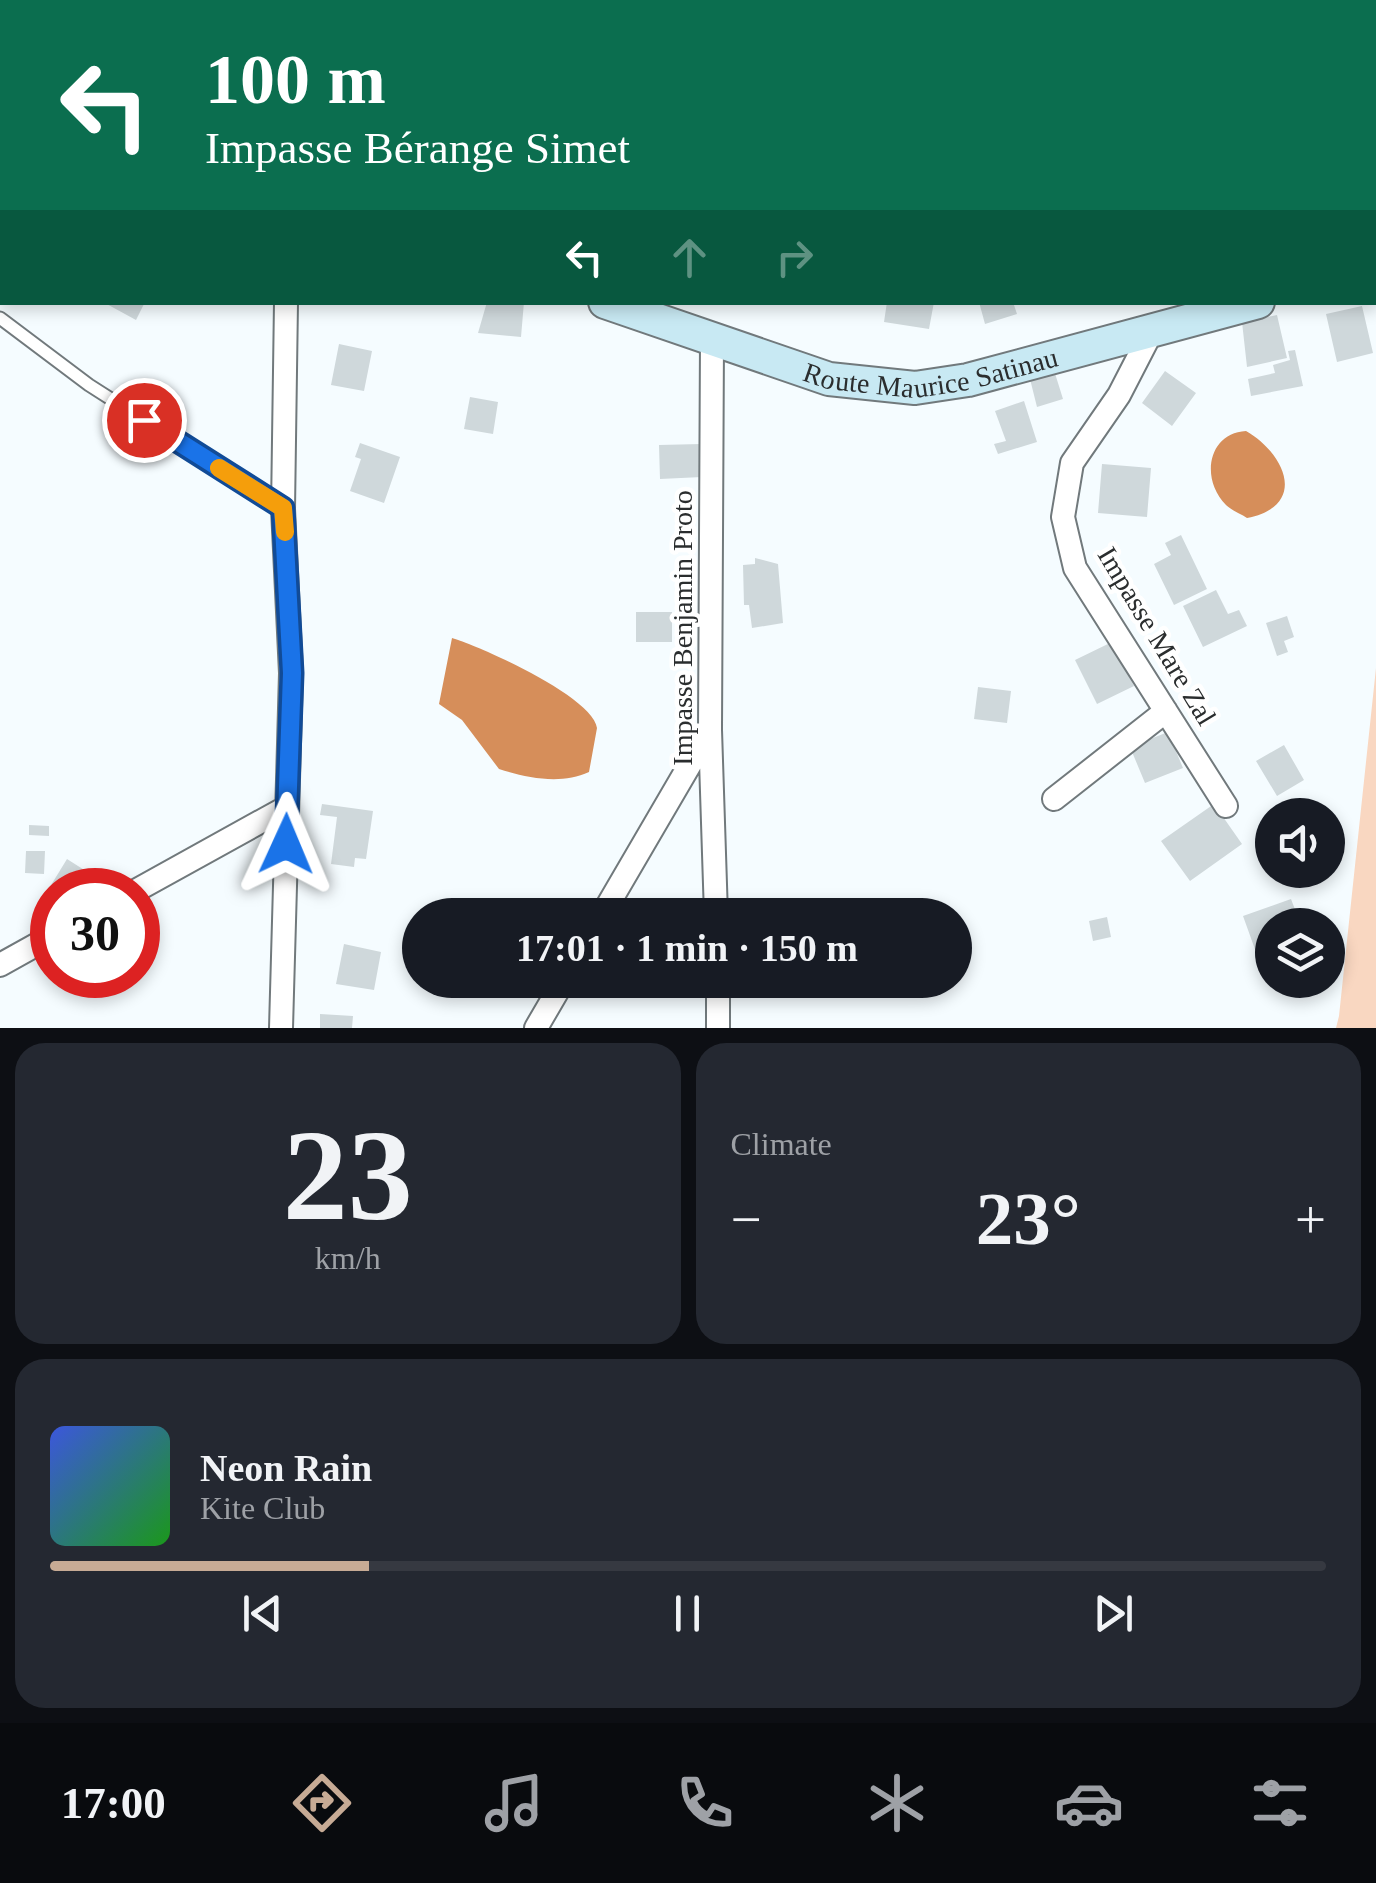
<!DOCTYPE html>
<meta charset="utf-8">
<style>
:root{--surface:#171b24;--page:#242831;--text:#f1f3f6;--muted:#9ea1a6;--line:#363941;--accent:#c7ab95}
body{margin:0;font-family:Georgia,serif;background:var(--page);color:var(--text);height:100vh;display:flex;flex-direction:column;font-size:38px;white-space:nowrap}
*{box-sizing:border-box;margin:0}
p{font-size:32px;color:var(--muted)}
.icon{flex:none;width:55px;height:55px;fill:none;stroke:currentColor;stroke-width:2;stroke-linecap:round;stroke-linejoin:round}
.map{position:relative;height:1028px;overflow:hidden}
.sheet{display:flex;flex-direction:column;gap:15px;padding:15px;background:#0d0f14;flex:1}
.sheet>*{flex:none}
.guide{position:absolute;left:0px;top:0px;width:1378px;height:305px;box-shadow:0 5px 15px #0003;background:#0b6e4f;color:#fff;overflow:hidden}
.controls{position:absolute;left:1255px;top:798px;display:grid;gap:20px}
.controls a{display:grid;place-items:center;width:90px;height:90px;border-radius:50%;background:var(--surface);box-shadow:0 5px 15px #0003;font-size:50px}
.speed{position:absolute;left:30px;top:868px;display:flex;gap:20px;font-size:50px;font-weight:700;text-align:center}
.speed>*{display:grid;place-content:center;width:130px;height:130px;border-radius:50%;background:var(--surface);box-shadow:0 5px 15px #0003;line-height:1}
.speed .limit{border:15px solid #d22;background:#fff;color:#111}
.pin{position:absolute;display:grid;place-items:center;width:85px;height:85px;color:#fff;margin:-42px;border:5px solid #fff;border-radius:50%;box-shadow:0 2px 10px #0007}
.me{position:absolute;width:110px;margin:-55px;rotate:1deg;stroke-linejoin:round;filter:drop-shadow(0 0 8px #0008)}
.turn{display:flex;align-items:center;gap:35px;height:210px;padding:0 40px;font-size:45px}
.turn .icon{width:130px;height:130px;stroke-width:2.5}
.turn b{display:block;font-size:70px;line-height:85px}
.lanes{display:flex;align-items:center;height:95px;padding:0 40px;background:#0003;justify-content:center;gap:50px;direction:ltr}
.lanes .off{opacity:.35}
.big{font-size:75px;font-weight:600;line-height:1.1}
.sheet .card{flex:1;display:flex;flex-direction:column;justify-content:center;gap:15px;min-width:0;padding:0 35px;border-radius:30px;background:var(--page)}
.sheet .dial{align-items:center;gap:0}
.dial b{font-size:130px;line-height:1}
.song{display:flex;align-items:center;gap:30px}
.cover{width:120px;height:120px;border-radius:15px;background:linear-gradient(135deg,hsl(230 70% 55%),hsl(120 70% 35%))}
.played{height:10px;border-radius:5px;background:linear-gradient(90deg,var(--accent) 25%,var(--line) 25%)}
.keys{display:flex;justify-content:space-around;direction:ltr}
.heat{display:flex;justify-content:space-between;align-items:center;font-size:55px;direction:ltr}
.sheet .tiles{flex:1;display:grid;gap:15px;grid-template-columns:1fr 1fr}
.card:last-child{grid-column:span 2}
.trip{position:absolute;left:402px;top:898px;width:570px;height:100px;border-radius:50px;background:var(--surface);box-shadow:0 5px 15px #0003;font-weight:600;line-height:100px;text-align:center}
.dock{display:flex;height:160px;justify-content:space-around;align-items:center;background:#090b0e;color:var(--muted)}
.dock .icon{width:70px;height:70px}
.dock .selected{color:var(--accent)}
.dock b{font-size:45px;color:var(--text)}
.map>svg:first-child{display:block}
.green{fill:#f9d7c1}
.water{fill:#d68e5a}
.building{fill:#cfd8db}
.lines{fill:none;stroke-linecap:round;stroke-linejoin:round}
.lane-casing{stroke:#71797c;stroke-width:15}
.street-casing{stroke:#71797c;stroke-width:26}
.secondary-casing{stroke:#71797c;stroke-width:36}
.lane{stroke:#fff;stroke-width:11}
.street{stroke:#fff;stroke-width:22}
.secondary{stroke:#c8e9f3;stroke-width:32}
.route-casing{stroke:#114b97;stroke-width:25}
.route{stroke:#1a73e8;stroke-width:18}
.slow{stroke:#f59e0b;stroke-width:18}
.labels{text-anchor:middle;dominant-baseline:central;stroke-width:9;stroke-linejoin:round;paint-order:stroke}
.street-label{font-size:28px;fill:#2a2d2e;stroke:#fff}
</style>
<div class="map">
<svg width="1376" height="1028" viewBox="0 0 1376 1028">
<rect width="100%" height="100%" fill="#f5fcff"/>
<!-- green -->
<path class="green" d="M476 0H707L709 2H480Z
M1281 0H1376V223L1375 2H1273Z
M1376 668V1028H1336L1339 1016Z"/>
<!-- water -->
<path class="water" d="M1246 431C1286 454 1308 506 1247 518 1241 514 1231 510 1226 505 1200 479 1208 433 1246 431Z
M452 638C482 647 593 697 597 728L589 772C561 785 527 778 499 769L462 720 439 704Z"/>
<!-- building -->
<path class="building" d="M103 302H145L136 320Z
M487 302H524L521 337 478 333Z
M887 302H934L929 329 884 322Z
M979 302H1013L1017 314 985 324Z
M1362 306 1373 353 1337 362 1326 314Z
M1277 315 1287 358 1247 367 1242 322Z
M339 344 372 351 364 391 331 385Z
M1295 350 1303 386 1251 396 1248 379 1275 373 1273 365 1290 360 1288 351Z
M1053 367 1063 399 1037 407 1029 375Z
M1165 371 1196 393 1172 426 1142 403Z
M470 397 498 402 493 434 464 429Z
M1024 401 1037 442 998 454 994 444 1006 441 995 411Z
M360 443 400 457 384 503 350 491 361 459 355 457Z
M701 444 702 477 660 479 659 445Z
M1102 464 1151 468 1147 517 1098 513Z
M1181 535 1207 589 1174 605 1154 564 1171 555 1165 543Z
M755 558 778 564 783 623 752 628 749 605H744L743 565 755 564Z
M1216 590 1228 614 1239 610 1247 626 1203 647 1183 606Z
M636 612H672V642H636Z
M1287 616 1294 637 1284 641 1288 652 1277 656 1266 623Z
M1112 642 1134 686 1097 704 1075 660Z
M978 687 1011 691 1007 723 974 719Z
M1168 732 1183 768 1145 783 1130 747Z
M1284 745 1304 780 1277 796 1256 761Z
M322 804 373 811 366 859 355 858 354 867 331 864 337 817 320 815Z
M1214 804 1242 844 1190 881 1161 841Z
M29 825 49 826V836L29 835Z
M26 851H45L44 874 25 873Z
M67 859 100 880 94 890H48Z
M1291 899 1301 925H1272V962L1261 966 1243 916Z
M1107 917 1111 937 1093 941 1089 921Z
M344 944 381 952 374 990 336 984Z
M320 1014 353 1016 352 1028H320Z"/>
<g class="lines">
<!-- lane casing -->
<g class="lane-casing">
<path id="lane" d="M0 318 89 385 283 509"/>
</g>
<!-- street casing -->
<g class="street-casing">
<path id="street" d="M1152 331 1119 395 1072 463 1063 517 1075 568 1226 806
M712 341 710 730 716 915
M1054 799 1166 711
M137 890 287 807
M602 915 710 730
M0 965 52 936
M718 980V1028
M281 1028 291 673 283 509 286 302
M536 1028 564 980"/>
</g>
<!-- secondary casing -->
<g class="secondary-casing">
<g id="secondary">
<path d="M173 0 175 2"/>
<path d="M1375 281H1376"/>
<path id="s1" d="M605 302 829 379 915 388 968 380 1258 302"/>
</g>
</g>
<!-- lane -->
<use href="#lane" class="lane"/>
<!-- street -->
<use href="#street" class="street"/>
<!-- secondary -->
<use href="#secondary" class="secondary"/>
</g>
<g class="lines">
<!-- route casing -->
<g class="route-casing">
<path id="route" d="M144 420 283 508 292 673 286 844"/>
</g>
<!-- route -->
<use href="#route" class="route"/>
<!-- slow -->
<path class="slow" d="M219 468 283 508 285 532"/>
</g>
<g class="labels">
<!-- street labels -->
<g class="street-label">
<text stroke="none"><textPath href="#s1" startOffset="340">Route Maurice Satinau</textPath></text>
<text transform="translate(682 628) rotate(-90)">Impasse Benjamin Proto</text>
<text transform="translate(1157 636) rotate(59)">Impasse Mare Zal</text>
</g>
</g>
</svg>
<div class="controls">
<a><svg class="icon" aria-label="sound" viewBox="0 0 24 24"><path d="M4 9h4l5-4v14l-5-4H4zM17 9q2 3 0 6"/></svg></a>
<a><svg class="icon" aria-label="layers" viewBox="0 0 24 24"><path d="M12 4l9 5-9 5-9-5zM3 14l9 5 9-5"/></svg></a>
</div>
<div class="speed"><div class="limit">30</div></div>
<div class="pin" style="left:144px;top:420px;background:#d93025"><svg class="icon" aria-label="arrive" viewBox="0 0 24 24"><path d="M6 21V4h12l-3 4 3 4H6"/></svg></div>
<svg class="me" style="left:286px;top:844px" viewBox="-20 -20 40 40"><path d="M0-17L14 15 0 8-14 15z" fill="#1a73e8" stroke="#fff" stroke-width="4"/></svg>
<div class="trip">17:01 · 1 min · 150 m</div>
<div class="guide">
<div class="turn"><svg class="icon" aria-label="left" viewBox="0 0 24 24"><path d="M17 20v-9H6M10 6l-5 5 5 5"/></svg><div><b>100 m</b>Impasse Bérange Simet</div></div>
<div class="lanes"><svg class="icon" aria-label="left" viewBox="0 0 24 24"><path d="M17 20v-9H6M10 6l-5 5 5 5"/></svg><svg class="icon off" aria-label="ahead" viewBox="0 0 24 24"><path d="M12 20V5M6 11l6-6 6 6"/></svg><svg class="icon off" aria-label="right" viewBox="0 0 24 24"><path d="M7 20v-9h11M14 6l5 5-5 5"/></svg></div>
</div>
</div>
<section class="sheet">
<div class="tiles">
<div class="card dial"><b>23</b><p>km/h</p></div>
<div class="card"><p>Climate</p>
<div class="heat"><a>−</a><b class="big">23°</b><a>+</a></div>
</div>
<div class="card">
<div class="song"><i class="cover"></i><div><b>Neon Rain</b><p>Kite Club</p></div></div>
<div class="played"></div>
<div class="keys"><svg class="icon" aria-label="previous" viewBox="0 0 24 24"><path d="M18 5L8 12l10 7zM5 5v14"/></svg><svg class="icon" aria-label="pause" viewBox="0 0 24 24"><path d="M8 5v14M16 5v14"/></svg><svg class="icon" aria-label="next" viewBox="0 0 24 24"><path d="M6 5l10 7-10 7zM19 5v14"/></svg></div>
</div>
</div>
</section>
<nav class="dock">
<b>17:00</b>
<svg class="icon selected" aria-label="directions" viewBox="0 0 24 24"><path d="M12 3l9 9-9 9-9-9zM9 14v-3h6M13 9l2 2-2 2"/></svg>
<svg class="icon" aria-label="music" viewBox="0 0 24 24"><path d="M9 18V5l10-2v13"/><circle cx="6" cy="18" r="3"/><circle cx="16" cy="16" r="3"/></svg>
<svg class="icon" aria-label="phone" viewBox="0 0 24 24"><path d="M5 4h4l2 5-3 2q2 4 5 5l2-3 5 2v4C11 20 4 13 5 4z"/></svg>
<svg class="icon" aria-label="climate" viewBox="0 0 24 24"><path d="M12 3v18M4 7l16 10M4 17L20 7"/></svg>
<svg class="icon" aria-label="car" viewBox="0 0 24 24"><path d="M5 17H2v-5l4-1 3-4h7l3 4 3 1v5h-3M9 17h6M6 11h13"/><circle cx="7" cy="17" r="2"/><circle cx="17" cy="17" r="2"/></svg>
<svg class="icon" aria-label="filters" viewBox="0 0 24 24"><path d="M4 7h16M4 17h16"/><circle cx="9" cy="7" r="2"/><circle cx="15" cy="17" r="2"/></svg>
</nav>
